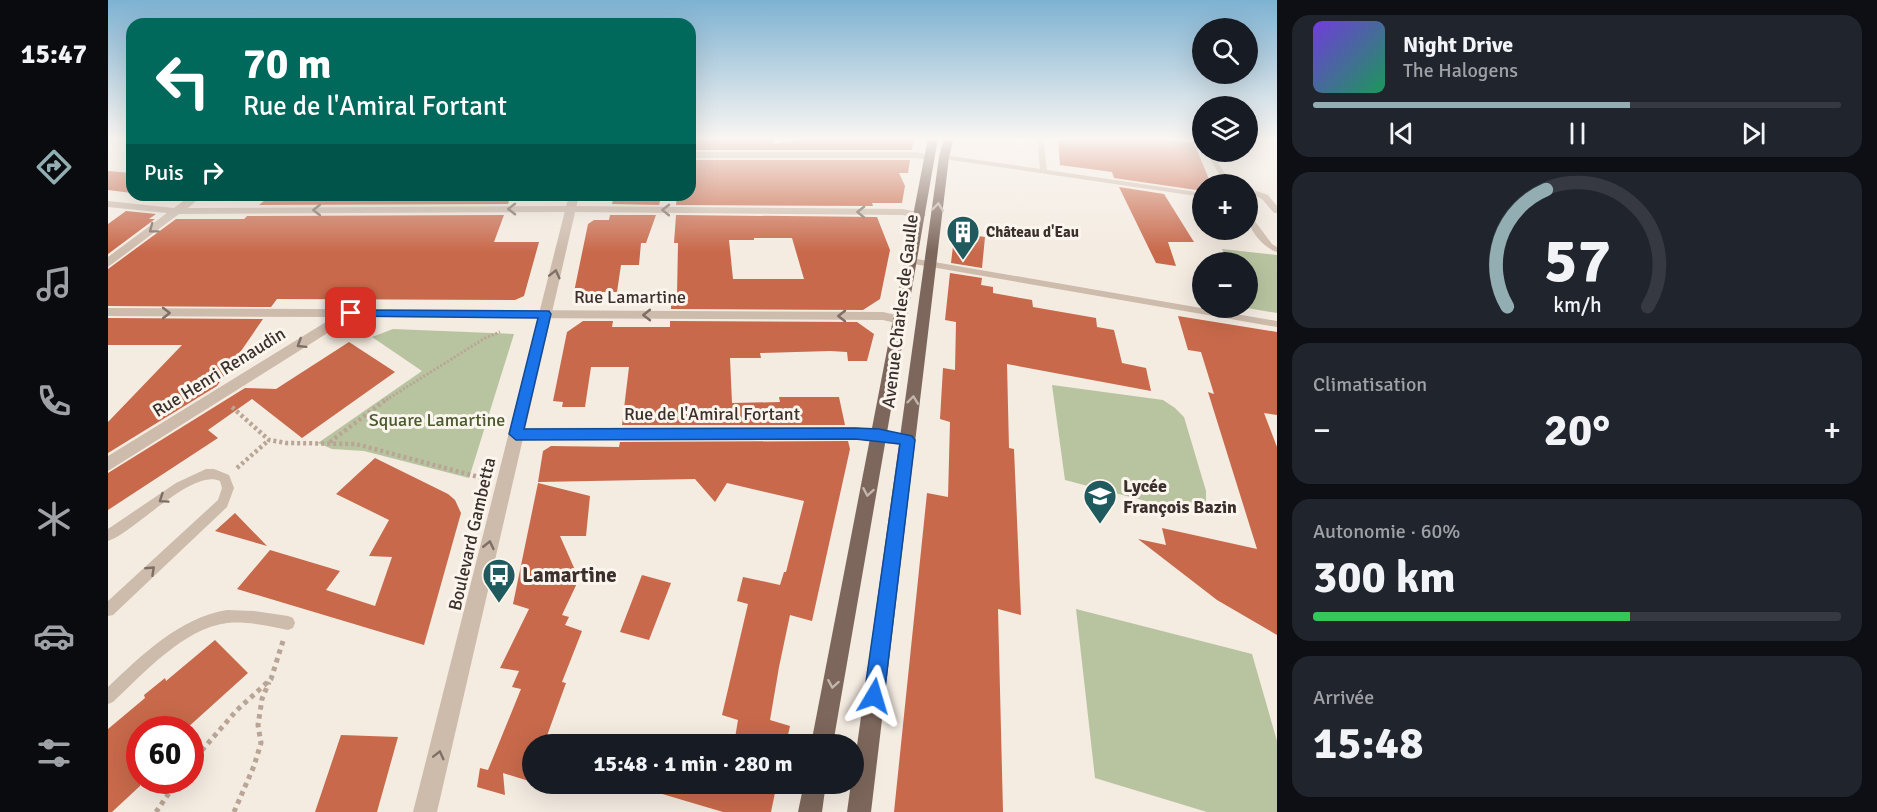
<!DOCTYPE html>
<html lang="fr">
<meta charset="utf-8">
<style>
:root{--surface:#171b24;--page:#20242c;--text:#f1f3f6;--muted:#9ea1a6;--line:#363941;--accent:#92aeb2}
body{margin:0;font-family:Signika,sans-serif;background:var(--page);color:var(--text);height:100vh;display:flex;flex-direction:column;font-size:22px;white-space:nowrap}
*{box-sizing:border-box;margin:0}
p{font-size:20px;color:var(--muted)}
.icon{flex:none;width:33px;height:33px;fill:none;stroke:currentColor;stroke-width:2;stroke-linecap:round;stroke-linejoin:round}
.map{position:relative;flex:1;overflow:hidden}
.panel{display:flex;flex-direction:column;gap:15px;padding:15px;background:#0d0f14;width:600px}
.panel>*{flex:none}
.guide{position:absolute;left:18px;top:18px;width:570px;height:183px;border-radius:18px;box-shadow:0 6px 24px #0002;background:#00695c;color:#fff;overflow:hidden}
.controls{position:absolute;left:1084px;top:18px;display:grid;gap:12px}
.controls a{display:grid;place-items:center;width:66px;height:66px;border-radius:50%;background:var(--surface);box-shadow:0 6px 24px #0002;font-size:30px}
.speed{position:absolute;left:18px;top:716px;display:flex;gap:12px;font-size:30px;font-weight:700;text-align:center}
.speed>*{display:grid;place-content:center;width:78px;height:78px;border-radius:50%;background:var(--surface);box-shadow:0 6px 24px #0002;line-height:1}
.speed .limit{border:9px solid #d22;background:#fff;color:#111}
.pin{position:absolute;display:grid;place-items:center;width:51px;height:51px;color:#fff;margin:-26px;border-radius:12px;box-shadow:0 3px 9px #0006}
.me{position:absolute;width:66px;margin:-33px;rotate:7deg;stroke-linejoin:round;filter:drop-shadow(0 0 4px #0008)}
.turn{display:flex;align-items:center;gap:21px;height:126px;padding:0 18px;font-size:27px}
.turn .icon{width:78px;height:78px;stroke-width:2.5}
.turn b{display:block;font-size:42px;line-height:51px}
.then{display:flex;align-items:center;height:57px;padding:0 18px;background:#0003;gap:12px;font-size:22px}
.big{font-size:45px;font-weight:700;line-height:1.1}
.panel .card{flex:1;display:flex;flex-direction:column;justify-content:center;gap:9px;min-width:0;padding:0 21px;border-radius:18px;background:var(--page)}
.panel .dial{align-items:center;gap:0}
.dial svg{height:156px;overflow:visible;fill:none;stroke:var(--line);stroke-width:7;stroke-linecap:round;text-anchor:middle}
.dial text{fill:var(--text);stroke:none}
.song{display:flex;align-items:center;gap:18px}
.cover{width:72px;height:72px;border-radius:9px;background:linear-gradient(135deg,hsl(260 70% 55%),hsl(150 70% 35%))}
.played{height:6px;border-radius:3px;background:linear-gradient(90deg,var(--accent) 60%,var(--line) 60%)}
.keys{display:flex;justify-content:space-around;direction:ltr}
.heat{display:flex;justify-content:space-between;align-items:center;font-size:33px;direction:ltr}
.charge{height:9px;border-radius:4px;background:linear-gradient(90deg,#34c759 60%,var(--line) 0)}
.trip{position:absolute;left:414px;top:734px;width:342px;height:60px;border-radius:30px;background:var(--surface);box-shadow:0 6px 24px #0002;font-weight:700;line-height:60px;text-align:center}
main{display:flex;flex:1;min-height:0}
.menu{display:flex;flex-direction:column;width:108px;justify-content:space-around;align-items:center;background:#090b0e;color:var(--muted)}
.menu .icon{width:42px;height:42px}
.menu .current{color:var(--accent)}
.menu b{font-size:27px;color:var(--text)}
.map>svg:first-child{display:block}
.green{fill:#b8c4a0}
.building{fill:#c8694b;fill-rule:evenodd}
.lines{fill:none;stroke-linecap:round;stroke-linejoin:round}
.path-far2{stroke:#b9a596;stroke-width:3;stroke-dasharray:2 2;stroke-linecap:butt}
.path-far1{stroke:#b9a596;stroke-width:4.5;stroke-dasharray:3 3;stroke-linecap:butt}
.path{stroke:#b9a596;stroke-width:5;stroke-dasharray:4.5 4.5;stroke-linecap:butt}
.service{fill:#cdbbac;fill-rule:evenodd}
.minor{fill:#cdbbac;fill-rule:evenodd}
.tertiary{fill:#cdbbac;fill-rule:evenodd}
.primary{fill:#7d675c;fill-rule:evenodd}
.oneway{stroke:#c2b5ac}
.oneway2{stroke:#7d6f65}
.route{fill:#1a73e8;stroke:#114b97;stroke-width:1.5}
.labels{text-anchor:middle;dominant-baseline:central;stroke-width:6;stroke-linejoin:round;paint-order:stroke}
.far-poi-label{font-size:15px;font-weight:bold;fill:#3b302b;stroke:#fbf5ee;text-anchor:start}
.street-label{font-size:18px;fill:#3b302b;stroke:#fbf5ee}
.park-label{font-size:18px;fill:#4a5a2e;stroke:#fbf5ee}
.poi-label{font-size:18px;font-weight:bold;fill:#3b302b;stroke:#fbf5ee;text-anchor:start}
.near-poi-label{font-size:21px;font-weight:bold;fill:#3b302b;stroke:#fbf5ee;text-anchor:start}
</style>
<main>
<nav class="menu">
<b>15:47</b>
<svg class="icon current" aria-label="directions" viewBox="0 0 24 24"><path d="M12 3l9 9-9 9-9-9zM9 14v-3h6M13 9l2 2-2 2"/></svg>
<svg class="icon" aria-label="music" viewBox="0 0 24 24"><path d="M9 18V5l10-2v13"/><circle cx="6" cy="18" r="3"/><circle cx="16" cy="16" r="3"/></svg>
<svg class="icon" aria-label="phone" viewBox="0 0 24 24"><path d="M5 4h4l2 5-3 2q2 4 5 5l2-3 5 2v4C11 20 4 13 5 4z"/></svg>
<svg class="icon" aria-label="climate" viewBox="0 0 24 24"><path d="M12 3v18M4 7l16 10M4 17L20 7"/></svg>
<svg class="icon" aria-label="car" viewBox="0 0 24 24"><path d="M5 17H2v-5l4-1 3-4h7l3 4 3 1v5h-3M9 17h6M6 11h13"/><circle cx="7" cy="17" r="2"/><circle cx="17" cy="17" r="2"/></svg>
<svg class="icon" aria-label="filters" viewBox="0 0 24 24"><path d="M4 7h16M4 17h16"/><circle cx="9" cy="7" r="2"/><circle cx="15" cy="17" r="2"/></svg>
</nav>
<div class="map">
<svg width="1169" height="812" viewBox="0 0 1169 812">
<rect width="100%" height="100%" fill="#f4ebe1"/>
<!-- green -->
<path class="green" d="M1114 249 1169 255V313L1139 308 1140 262H1119Z
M285 329 406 334 361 478 256 451 224 449 210 443 314 371 264 337Z
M944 385 1055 400 1067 408 1076 417 1098 491V503L1076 511 957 480Z
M968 609 1144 654 1169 741V812H1099L987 778Z"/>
<!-- building -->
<path class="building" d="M702 138H806L804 150H582V139H665V144Z
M950 138H1050L1086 143 1103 184H1095V191L1006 178 1004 172 952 165Z
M582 160H802L800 173H791L797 186 794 203H764L765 206 568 205 569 195H582Z
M0 171 24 173V193L0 190Z
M1011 187 1056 194 1086 242H1060L1068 266 1048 263Z
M163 195H403L400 204 151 205Z
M506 195H554L551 205 504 204Z
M18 211 48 214 41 219H47L0 254V224Z
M396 215 386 242H431L416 296 407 300 169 299 163 307 0 306V269L68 219H136L139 216Z
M502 215H548L538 243H533L531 265H513L509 292H466L480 224 486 220H501Z
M568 215 769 217 782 250 772 299 755 310 563 309V296H569L570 243H566ZM646 238H684L696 279H625L621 240H646Z
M858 234 877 237 874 268 843 263 845 246 857 248Z
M842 273 874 278 873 285 885 287V293L924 300 925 307 988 318 989 327 1006 330 1014 363 1038 368 1043 391 899 364 901 448 906 449 913 615 890 609 895 812H786L819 493 840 497 842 422 832 419 835 368 847 370 848 322 837 320Z
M1070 316 1169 332V415L1156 413 1169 447V635L1109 600 1030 539 1058 545 1054 528 1149 549 1100 392 1106 394 1093 352 1080 350Z
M0 318 155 319 109 386 0 453V422L74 345H0Z
M475 321H505L504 327H562V321L749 322 766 334 759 361H740L739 352 722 351 652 353 653 358H622L624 403 672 402 671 397H731L737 425H514L521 367H483L477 407H454L455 402 445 401 459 332Z
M241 342 287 372 194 438 144 399 100 430 110 438 0 510V473L137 388 168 389Z
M740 441 742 449 704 621 682 615 671 667 662 720 682 726 678 744H626L630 720 614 715 640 604 629 601 635 577 672 585 676 572H678L696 501 619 483 607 502 587 479 430 482 435 451 443 446 511 447 512 442Z
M267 458 340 494 347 500 353 513 316 645 129 589 162 550 232 571 218 590 267 606 284 557 261 556 281 520 228 494Z
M430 483 482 496 478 536H452L471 579 454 615 461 617 457 625 474 631 454 682 458 683 436 744H424V782L395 773 397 795 369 787 372 768 380 770 413 689 404 687 411 671 392 668 421 609 405 604Z
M127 513 159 546 107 531Z
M534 575 563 583 541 640 512 632Z
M107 640 140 673 78 729H32V786L4 812H0V729L37 698 36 695 57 678 58 681Z
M233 735 290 737 269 812H207Z
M535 783H669L663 812H615L534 788Z"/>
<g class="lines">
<!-- path-far2 -->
<path class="path-far2" d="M278 400 377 338 392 332"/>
<!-- path-far1 -->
<path class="path-far1" d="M124 407 161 440 178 443 248 444 378 479
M222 442 280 398
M129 468 161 440"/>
<!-- path -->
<path class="path" d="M82 764 129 710 163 679 175 641
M48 812 70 780
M126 812 146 766 153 743 150 725 154 699 161 682"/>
<!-- service -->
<path class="service" d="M929 138H935L939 170 1095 193V197L836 159 833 157 836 155 932 169Z
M1086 138H1093L1095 141V147Z
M1097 152H1103L1124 184H1118Z
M1140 188 1160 195 1169 206V213H1166L1154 199 1140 193Z
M1140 216H1143L1164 244 1169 247V252C1156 248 1140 230 1140 216Z
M803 258 1169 321V327L800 263V259Z
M98 469H106L121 475 126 488 119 507 5 615 0 616V601L110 500 114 488 112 481C84 468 27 532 0 541V529L68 483Z
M119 610 146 611 180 616 185 618 187 623 185 628 180 630C160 626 140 621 119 623 76 628 35 674 5 702L0 704V687C34 655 71 618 119 610Z"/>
<!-- minor -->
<path class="minor" d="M582 152H808L827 157 822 160 808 158H582Z
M83 195H95L80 208 463 206 794 209 816 213 818 215 812 218 794 215 463 212 71 214 0 267V257L59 213 0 207V201L66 208Z
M0 308 775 312 797 317 799 320 792 324 775 320 245 317 0 471V456L226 317 0 316Z
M747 427 799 434 805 436 807 440 805 444 799 446 747 439 408 440 402 438 400 434 402 430 408 428Z"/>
<!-- tertiary -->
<path class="tertiary" d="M461 195H471L329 812H305Z"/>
<!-- primary -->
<path class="primary" d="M820 138H830L725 744H703Z
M836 138H846L841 157 763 812H739L743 783H746V767L831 157Z
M696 783H718L714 812H690Z"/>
</g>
<!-- one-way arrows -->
<defs><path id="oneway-chevron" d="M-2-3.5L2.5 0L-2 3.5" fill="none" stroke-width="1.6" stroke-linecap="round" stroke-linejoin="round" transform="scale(1.5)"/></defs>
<g class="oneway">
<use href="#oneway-chevron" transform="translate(830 207) rotate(-83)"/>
<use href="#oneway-chevron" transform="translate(805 400) rotate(-83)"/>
<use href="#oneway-chevron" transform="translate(760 492) rotate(100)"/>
<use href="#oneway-chevron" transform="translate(725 684) rotate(100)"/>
</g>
<g class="oneway2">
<use href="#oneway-chevron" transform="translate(404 209) rotate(180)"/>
<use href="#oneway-chevron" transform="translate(209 210) rotate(180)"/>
<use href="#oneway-chevron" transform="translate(558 210) rotate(-179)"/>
<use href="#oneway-chevron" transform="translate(753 212) rotate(-179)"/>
<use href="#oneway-chevron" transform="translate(45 229) rotate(143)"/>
<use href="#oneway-chevron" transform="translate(447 274) rotate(-76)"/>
<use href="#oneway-chevron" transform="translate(58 313)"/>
<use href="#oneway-chevron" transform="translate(539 315) rotate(-180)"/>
<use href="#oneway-chevron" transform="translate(734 316) rotate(-180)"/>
<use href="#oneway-chevron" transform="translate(193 344) rotate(148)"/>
<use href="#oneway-chevron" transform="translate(55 499) rotate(146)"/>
<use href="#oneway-chevron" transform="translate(381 545) rotate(-77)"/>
<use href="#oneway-chevron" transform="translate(43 570) rotate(-43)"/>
<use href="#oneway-chevron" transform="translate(331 755) rotate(-76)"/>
</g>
<!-- sky -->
<linearGradient id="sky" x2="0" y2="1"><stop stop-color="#7eb2d2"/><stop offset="0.55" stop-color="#faf6f2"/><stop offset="1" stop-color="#faf6f2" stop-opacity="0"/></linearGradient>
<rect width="1169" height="252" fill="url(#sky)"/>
<!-- route -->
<path class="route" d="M243 310 441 311 443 314 416 429 747 428 771 429 804 436 807 440 776 696 773 703 766 705 759 703 756 696 792 444 747 439 408 440 401 434 430 318 238 316V311Z"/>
<!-- icons -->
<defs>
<g id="building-pin" transform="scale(1.725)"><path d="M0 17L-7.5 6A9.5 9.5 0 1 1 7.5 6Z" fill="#1f5a5e" stroke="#fbf5ee"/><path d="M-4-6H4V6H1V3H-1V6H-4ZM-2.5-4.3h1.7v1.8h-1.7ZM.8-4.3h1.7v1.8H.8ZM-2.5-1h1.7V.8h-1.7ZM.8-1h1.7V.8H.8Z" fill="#fff"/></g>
<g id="school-pin" transform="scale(1.725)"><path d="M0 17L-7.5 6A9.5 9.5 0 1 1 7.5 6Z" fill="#1f5a5e" stroke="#fbf5ee"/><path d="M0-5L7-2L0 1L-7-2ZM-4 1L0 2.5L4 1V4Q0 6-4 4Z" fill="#fff"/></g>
<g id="bus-pin" transform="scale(1.725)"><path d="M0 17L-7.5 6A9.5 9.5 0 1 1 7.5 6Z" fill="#1f5a5e" stroke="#fbf5ee"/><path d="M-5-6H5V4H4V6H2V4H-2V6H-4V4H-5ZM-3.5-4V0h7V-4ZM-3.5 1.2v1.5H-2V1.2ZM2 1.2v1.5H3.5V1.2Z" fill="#fff"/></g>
</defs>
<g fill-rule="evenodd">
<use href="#building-pin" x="855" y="232"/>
<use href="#school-pin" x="992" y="496"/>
<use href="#bus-pin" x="391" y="575"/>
</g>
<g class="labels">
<!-- far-poi labels -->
<g class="far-poi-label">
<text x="878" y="232">Château d'Eau</text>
</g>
<!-- street labels -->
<g class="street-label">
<text x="522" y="297">Rue Lamartine</text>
<text transform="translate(792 311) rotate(-83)">Avenue Charles de Gaulle</text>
<text transform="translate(111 372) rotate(-32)">Rue Henri Renaudin</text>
<text x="604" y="414">Rue de l'Amiral Fortant</text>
<text transform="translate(364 534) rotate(-77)">Boulevard Gambetta</text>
</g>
<!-- park labels -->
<g class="park-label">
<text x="329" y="420">Square Lamartine</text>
</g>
<!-- poi labels -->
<g class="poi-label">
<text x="1015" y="486">Lycée<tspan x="1015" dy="21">François Bazin</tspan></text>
</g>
<!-- near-poi labels -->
<g class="near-poi-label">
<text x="414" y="575">Lamartine</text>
</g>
</g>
</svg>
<div class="controls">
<a><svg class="icon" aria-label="search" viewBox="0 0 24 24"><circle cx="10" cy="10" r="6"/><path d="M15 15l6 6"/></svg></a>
<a><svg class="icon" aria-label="layers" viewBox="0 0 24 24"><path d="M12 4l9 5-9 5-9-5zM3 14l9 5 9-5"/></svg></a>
<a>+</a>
<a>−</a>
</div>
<div class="speed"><div class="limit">60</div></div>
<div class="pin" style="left:243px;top:313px;background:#d93025"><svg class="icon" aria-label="arrive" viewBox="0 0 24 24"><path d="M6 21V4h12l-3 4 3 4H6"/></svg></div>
<svg class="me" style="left:766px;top:696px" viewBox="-20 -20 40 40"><path d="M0-17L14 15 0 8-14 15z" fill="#1a73e8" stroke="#fff" stroke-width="4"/></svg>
<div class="trip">15:48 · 1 min · 280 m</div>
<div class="guide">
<div class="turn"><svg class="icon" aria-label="left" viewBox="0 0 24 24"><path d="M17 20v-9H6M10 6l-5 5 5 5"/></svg><div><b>70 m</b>Rue de l'Amiral Fortant</div></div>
<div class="then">Puis<svg class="icon" aria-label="right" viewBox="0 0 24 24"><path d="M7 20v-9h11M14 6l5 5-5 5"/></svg></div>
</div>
</div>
<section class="panel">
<div class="card">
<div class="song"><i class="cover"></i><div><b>Night Drive</b><p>The Halogens</p></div></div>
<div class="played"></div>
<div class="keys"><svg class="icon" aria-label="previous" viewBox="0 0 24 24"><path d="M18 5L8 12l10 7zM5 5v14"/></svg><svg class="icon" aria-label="pause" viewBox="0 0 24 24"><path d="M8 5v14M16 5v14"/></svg><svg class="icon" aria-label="next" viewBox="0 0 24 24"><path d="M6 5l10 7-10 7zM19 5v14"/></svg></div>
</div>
<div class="card dial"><svg viewBox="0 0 100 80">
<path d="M14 69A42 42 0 1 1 86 69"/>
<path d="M14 69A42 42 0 0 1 34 9" stroke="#92aeb2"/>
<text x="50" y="56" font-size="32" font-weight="700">57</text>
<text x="50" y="72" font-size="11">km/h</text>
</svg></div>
<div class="card"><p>Climatisation</p>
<div class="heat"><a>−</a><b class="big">20°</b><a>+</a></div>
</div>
<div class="card"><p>Autonomie · 60%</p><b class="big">300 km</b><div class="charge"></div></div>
<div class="card"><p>Arrivée</p><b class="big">15:48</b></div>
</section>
</main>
